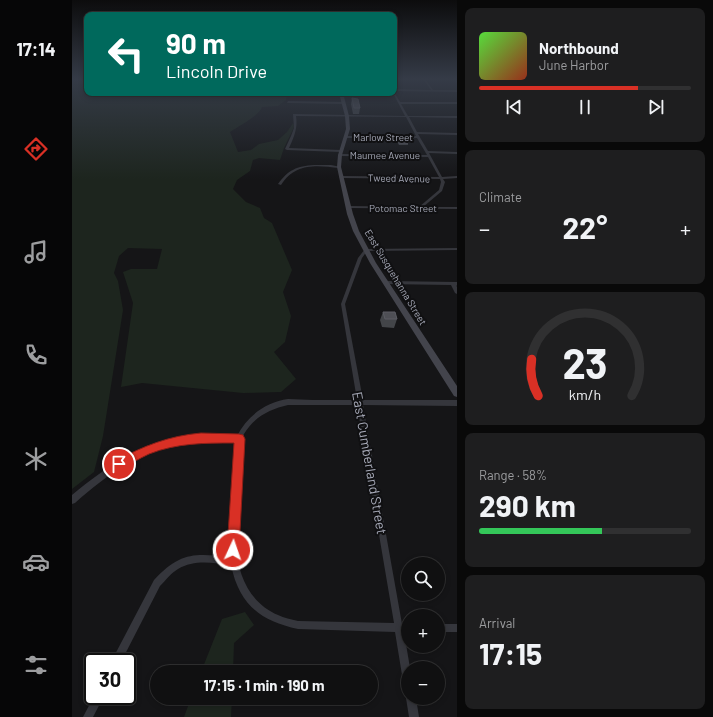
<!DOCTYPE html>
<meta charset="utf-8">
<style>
:root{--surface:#101011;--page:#1e1e1f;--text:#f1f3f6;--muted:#9c9d9f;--line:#303031;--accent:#d93025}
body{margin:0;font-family:Barlow,sans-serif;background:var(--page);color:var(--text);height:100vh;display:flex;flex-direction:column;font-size:15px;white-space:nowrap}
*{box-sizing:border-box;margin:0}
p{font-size:13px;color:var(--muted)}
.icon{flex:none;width:22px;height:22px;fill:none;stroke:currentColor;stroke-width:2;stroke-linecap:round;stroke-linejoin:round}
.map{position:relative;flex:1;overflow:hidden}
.drawer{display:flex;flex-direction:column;gap:8px;padding:8px;background:#090909;width:256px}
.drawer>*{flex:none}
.guide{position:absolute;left:12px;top:12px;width:313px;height:84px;border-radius:8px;box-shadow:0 2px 6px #0003,0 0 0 1px var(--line);background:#00695c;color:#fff;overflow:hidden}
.fabs{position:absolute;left:329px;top:557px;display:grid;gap:8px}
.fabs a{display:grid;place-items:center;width:44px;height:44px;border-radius:50%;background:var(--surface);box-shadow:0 2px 6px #0003,0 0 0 1px var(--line);font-size:20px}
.speed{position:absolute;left:12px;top:653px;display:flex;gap:8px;font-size:20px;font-weight:700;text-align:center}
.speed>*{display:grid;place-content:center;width:52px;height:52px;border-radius:50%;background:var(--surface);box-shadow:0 2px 6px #0003,0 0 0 1px var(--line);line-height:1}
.speed .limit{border:2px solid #111;border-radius:6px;background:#fff;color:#111}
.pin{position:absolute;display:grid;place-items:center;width:34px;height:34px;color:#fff;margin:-17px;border:2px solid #fff;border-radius:50%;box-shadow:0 1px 4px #0007}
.me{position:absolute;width:44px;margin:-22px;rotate:3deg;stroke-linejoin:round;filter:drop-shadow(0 0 3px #0008)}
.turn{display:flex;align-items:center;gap:14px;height:84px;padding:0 16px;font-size:18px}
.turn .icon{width:52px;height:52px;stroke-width:2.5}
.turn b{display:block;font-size:28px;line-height:34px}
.big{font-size:30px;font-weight:700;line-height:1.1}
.drawer .tile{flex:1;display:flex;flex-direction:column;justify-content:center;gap:6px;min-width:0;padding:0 14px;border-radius:8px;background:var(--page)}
.drawer .dial{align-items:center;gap:0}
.dial svg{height:104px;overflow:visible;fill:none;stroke:var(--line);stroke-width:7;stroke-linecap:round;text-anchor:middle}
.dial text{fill:var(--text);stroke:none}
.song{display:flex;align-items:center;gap:12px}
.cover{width:48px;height:48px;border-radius:6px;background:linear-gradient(135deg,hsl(110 70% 55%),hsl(10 70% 35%))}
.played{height:4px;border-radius:2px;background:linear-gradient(90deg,var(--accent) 75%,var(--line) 75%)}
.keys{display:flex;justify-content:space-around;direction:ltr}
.heat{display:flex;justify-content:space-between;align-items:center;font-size:22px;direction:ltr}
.charge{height:6px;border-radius:3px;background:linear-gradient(90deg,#34c759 58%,var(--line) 0)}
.trip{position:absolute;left:78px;top:665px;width:228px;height:40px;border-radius:20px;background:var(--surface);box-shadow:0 2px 6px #0003,0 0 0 1px var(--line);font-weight:700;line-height:40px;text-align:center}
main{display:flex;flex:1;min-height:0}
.menu{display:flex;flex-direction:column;width:72px;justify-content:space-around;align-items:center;background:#060607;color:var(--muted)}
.menu .icon{width:28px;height:28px}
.menu .selected{color:var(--accent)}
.menu b{font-size:18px;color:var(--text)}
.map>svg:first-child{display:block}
.green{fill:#1d251e}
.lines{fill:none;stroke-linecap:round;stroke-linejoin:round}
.minor{fill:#35363c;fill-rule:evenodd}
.secondary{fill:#43444c;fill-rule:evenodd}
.wall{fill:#434549}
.building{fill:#4e4f55;stroke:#5c5d64}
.route{fill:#d93025;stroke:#8d1f18}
.labels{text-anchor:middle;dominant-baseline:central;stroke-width:4;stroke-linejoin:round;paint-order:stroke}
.far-street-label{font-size:10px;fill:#a6a9b7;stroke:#101012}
.near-street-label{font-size:14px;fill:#a6a9b7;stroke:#101012}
</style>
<main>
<nav class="menu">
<b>17:14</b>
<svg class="icon selected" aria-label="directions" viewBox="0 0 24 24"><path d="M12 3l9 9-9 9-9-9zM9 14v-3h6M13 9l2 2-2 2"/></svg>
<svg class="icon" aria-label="music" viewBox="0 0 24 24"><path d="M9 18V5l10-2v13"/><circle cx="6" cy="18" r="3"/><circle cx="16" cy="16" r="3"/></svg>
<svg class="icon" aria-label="phone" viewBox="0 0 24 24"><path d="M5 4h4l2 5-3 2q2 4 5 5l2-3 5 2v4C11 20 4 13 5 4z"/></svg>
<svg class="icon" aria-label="climate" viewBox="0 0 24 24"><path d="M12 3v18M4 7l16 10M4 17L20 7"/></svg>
<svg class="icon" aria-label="car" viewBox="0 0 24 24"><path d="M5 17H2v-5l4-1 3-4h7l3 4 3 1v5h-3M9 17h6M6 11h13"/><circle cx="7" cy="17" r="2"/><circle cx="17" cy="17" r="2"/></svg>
<svg class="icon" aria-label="filters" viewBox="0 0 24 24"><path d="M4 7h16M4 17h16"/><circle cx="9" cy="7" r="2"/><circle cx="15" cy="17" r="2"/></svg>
</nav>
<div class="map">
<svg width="385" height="717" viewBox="0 0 385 717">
<rect width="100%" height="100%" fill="#151517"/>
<!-- green -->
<path class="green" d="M0 79H15V93H240V94H215L214 100 206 106 190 107C187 116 167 126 158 132L166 152 179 150 187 144 206 140 215 132 221 123 222 127 212 148 208 160 187 158 181 160 178 171 165 180 161 189 174 202 188 208 192 218 200 223 220 270 211 292 219 316 213 342 202 352 224 379 209 392 171 393 70 383 49 387 61 303 51 272 59 269H85L90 249 56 248 47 256 42 273 46 281 51 310 31 436 22 472 0 489Z
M173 612 182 625 162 643 161 672H129L150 619Z
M119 698H160L159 717H112Z"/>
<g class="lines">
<!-- minor -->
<path class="minor" d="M351 79H353L361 90H385V92L322 91V89L359 90Z
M381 79H383L385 81V83Z
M322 92 328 102H385V104H329L336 116H385V118L337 117 345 132 385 133V135L346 134 356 151 385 152V154L357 153 370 177 385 176V178L371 179 373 182 370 191 351 207H385V209L277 208 275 207 277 206 347 207 367 190 369 182 368 179 269 178 267 177 269 176 367 177 356 157 268 156 266 155 268 154 355 155 345 138H275L274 137 275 136H344L334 117 224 116C226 128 222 137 217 148L269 150 271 151 269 152 215 150 213 149 219 136 222 128 221 114 333 116 321 93Z
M216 101 272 102 273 103 272 104 215 103Z
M242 165H259L269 167 267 168C244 165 223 163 209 185L206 184C216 170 225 166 242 165Z
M385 248V250L295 251 290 258 273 304 291 400H385V406L291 405 330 624H336V632H332L338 668H336V686L333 684 331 681 323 632 226 629C188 621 167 604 159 565 142 563 122 559 106 569 99 573 94 580 88 586L49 662H39L82 580C108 552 122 553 158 557 156 538 159 519 160 501 162 481 161 461 163 442 148 441 132 439 117 441 72 447 36 474 3 503L0 504V495C34 467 73 439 119 435 134 434 150 435 165 436 175 416 194 402 216 399 224 399 233 400 241 400 255 400 270 400 285 400L269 304 286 258 293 249H294ZM216 405H285L322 623 226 621C219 619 212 618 206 615 178 603 165 575 165 546 165 528 167 510 168 492 168 477 166 447 172 434 182 417 198 409 216 405Z
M314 281 385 282V286L384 285 385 287V294L383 293 379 285 312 284V282Z
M366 624H385V632H366Z
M336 695V698H344L347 717H337L334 698Z
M22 696H32L21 717H11Z"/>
<!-- secondary -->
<path class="secondary" d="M267 93H271L277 116 278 129 270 155 269 167 281 214 287 231 304 263 385 386V397L382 396 298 263 281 231 275 214 265 167 266 155 274 129 273 116Z"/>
</g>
<!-- wall -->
<path class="wall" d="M280 98 288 108 287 114H281L279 104Z
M325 138 336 143V145H327L324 140Z
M311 312 325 319 322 328 310 327 308 320Z"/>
<!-- building -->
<path class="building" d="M280 98 286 99 288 108H282Z
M325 138H334L336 143H327Z
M311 312H323L325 319H313Z"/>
<!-- sky -->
<linearGradient id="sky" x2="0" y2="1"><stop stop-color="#0c0c0d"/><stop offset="0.44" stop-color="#353b47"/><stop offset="1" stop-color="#353b47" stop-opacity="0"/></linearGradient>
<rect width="385" height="179" fill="url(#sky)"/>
<!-- route -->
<path class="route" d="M129 433 167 434 171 435 173 439 167 550 166 554 161 556 156 554 155 550 162 443C132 443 105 443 77 454 66 459 57 465 47 470L43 468 41 464 43 461C72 446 96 436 129 433Z"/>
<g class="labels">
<!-- far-street labels -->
<g class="far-street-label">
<text x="311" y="137">Marlow Street</text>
<text x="313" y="155">Maumee Avenue</text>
<text transform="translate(327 178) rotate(1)">Tweed Avenue</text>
<text x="331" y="208">Potomac Street</text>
<text transform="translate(324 277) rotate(59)">East Susquehanna Street</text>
</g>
<!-- near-street labels -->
<g class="near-street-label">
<text transform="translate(298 463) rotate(80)">East Cumberland Street</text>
</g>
</g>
</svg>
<div class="fabs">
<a><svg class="icon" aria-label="search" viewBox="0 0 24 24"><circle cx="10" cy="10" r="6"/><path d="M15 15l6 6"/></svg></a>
<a>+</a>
<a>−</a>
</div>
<div class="speed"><div class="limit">30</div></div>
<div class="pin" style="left:47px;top:464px;background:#d93025"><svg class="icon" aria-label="arrive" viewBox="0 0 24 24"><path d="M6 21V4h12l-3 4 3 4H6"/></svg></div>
<svg class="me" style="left:161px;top:550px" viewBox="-20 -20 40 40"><circle r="17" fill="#d93025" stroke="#fff" stroke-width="3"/><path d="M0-11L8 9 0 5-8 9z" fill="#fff"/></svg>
<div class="trip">17:15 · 1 min · 190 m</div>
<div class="guide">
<div class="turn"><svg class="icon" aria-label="left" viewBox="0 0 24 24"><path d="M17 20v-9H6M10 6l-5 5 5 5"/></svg><div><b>90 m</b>Lincoln Drive</div></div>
</div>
</div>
<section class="drawer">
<div class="tile">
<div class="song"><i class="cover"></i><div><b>Northbound</b><p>June Harbor</p></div></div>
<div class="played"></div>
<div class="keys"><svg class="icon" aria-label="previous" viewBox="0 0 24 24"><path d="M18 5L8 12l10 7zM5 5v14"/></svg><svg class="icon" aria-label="pause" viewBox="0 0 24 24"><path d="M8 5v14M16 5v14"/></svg><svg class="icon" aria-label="next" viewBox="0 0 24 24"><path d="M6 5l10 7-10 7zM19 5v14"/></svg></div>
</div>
<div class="tile"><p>Climate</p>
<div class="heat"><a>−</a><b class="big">22°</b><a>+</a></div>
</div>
<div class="tile dial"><svg viewBox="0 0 100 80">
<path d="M14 69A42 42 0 1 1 86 69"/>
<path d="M14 69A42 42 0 0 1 9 41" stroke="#d93025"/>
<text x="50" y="56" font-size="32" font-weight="700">23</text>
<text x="50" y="72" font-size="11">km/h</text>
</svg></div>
<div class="tile"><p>Range · 58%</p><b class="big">290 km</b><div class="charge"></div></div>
<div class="tile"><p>Arrival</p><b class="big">17:15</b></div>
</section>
</main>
